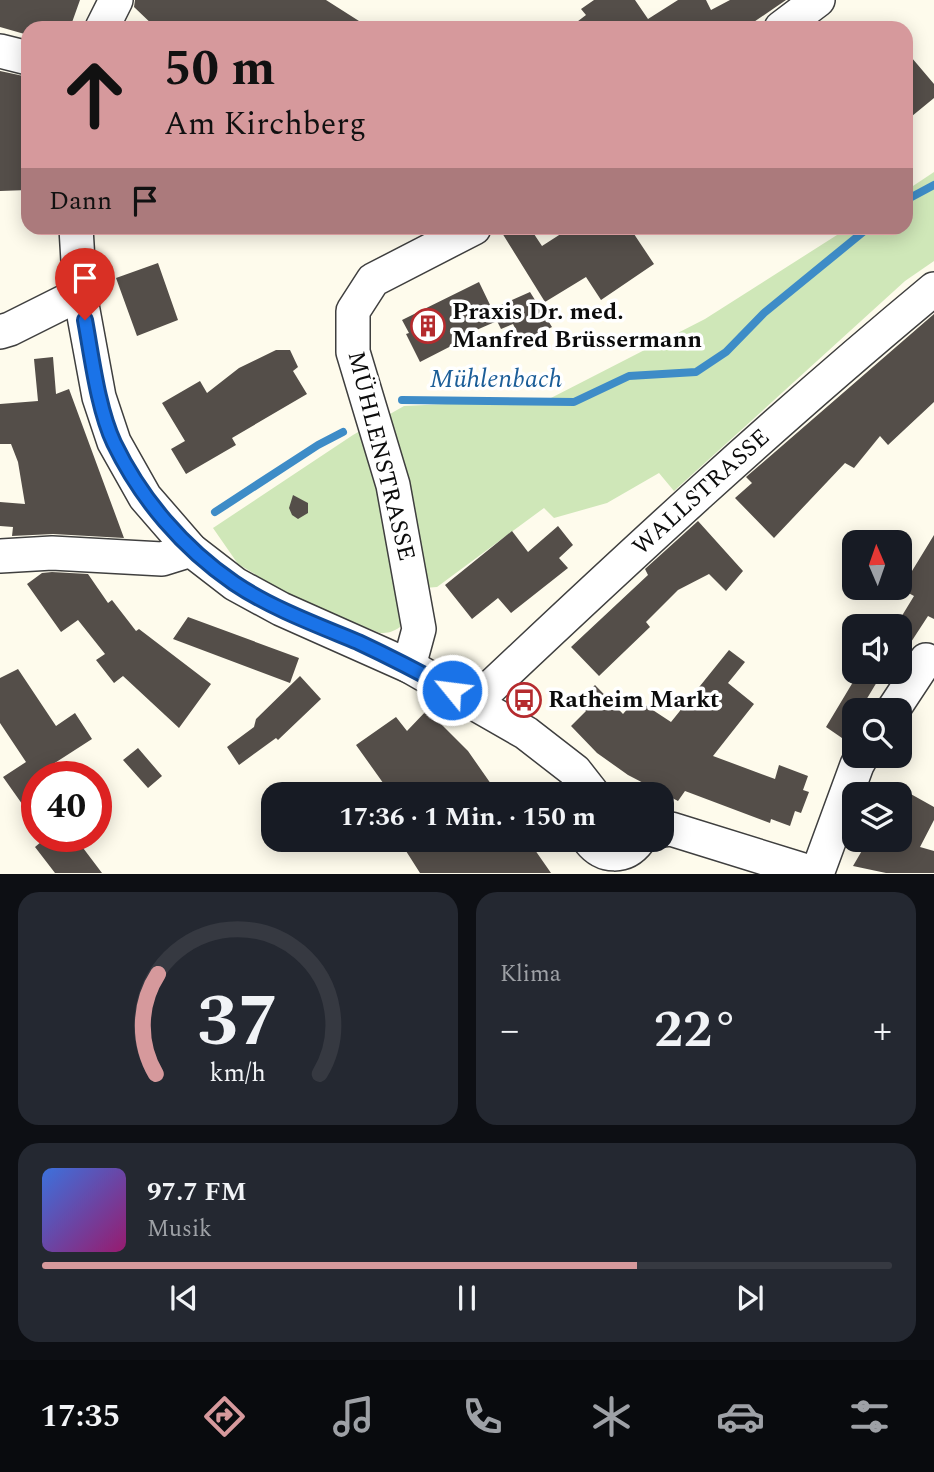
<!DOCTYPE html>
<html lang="de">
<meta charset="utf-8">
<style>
:root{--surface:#171b24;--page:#242831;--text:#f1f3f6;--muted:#9ea1a6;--line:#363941;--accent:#d6999c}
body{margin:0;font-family:Spectral,serif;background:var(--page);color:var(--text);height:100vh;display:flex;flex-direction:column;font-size:26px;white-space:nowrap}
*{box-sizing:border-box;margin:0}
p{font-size:23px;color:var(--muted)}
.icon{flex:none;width:38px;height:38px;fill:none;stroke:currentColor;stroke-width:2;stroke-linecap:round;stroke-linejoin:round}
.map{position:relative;height:874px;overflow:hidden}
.details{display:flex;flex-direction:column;gap:18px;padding:18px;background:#0d0f14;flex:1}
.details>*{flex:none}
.top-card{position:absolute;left:21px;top:21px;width:892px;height:214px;border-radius:21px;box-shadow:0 4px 18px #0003;background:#d6999c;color:#111;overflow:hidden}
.needle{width:46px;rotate:358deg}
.tools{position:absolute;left:842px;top:530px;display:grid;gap:14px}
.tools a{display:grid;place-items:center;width:70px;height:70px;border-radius:14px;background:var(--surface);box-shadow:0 4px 18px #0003;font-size:35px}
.speed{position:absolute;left:21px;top:761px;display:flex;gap:14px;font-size:35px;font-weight:700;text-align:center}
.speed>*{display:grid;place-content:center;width:91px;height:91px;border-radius:50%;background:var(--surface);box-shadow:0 4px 18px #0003;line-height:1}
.speed .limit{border:10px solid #d22;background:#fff;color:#111}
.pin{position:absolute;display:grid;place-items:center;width:60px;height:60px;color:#fff;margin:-72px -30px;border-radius:50% 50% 50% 0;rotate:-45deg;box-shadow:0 0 7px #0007}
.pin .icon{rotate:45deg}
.me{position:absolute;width:77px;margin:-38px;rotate:299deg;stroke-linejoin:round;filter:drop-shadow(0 0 5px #0008)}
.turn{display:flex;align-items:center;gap:24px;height:147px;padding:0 28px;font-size:32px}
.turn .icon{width:91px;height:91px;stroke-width:2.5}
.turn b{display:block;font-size:49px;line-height:60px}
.then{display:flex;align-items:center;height:66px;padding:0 28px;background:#0003;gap:14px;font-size:26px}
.big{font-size:52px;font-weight:700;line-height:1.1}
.details .card{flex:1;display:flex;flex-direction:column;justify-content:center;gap:10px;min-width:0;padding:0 24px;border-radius:21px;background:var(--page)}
.details .dial{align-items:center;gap:0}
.dial svg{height:182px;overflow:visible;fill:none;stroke:var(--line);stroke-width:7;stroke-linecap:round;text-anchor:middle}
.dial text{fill:var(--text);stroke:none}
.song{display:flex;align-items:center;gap:21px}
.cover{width:84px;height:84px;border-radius:10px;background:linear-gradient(135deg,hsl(220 70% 55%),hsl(320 70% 35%))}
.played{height:7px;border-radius:4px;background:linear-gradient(90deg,var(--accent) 70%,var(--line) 70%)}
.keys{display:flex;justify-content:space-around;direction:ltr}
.heat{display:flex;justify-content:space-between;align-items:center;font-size:38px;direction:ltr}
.details .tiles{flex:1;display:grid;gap:18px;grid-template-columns:1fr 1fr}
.card:last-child{grid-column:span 2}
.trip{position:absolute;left:261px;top:782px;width:413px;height:70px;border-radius:21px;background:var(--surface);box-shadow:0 4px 18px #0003;font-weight:700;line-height:70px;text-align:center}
.tabs{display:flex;height:112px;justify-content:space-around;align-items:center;background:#090b0e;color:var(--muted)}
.tabs .icon{width:49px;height:49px}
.tabs .selected{color:var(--accent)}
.tabs b{font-size:32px;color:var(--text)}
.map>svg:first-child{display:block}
.green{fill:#cfe7b8}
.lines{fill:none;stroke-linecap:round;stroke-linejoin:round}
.stream{stroke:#3e8cc7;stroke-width:8}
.building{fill:#544e49}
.minor-casing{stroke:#3f3f3f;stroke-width:36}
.minor{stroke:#fff;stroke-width:33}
.route-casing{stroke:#114b97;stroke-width:18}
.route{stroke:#1a73e8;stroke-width:12}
.labels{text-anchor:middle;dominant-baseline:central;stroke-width:7;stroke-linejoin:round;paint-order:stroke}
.poi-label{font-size:24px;font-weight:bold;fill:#0c0c0c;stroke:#fff;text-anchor:start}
.street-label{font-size:24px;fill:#0c0c0c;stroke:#fff}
.water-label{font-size:26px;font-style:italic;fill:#1c5e98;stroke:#fff}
</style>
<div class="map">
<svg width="934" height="874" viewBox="0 0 934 874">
<rect width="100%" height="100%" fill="#fefbec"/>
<!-- green -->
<path class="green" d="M934 172V261L905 281 674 491 659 473 607 503 554 518 544 508 437 587 398 590 402 616 400 627C393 632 388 633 380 633L296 599 238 564 213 528 353 435 404 406 549 399 705 319 848 228H906L907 190Z"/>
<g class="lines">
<!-- stream -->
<path class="stream" d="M906 200 934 185
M402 400 574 402 629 376 696 372 726 352 764 313 868 228
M215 512 318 445 343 432"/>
</g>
<!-- building -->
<path class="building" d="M0 0H80L70 28H28V35L0 27Z
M135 0H326L370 28H156L134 7Z
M594 0H635L648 19 678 0H706L711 10 730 0H786L745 28H569L586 15 581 9Z
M906 51 934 84V98L906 121Z
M0 71 28 77V190L0 191Z
M499 228H530L542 246 570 228H630L654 264 601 300 586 277 545 302Z
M158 263 178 320 137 336 116 278Z
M479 282 492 309 530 292 552 327 522 342 513 324 501 329 497 321 456 339 457 343 420 362 406 334 409 333 402 320Z
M934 314V402L888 445 880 436 854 468 845 463 774 538 735 498 752 483 746 477Z
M276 350H290L298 367 293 371 307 394 232 438 236 445 186 474 171 449 185 441 162 403 200 381 207 393 239 368Z
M53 357 56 394 69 389 124 538 53 534 12 536 13 527 0 526V502L25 504 18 462 11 444H0V404L38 401 34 359Z
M293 495 308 503V513L298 519 292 515 289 508Z
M698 521 743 571 726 591 709 574 678 590 646 622 650 627 599 676 571 647 648 575 645 569Z
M558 526 573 545 559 558 568 568 511 613 498 598 472 619 445 585 512 531 528 552Z
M934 535V619L928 616 900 659V619L914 596 901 589Z
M52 572 88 574 108 603 112 600 136 631 139 629 211 684 179 728 123 676 114 683 96 660 105 654 78 620 61 632 27 584 42 573Z
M188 617 299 658 290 683 173 639Z
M729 650 745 662 728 683 754 704 713 756 775 779 779 765 808 776 803 790 809 792 801 813 795 811 790 826 771 819 770 823 685 791 678 801 628 775 597 753 571 726 586 711 578 702 595 685 623 714 636 699 671 722Z
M18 669 56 726 75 713 92 739 47 768 53 777H37V825L3 777 26 762 0 723V678Z
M859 672H883L860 710H854V719L842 738 826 727Z
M300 676 321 699 278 740 276 738 239 765 227 747 254 727 256 719Z
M427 710 468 751 498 794H391L356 745 396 717 407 731Z
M138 748 162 776 148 788 123 760Z
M900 788 934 807V820L920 847 934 851V873H886L853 866 867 842 877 849 883 840H900Z
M48 836H74L102 873H55L35 847Z
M399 840H528L551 873H420Z"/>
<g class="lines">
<!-- minor casing -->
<g class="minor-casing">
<g id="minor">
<path d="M102 28 116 0"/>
<path d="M781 28 818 0"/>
<path d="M0 51 28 58"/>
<path d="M76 228 80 294 99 397 114 442 145 497 191 550 235 584 281 609 409 666 526 733 575 771 593 794"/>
<path d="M0 332 10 329 80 294"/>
<path d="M0 556 52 553 162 559 191 550"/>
<path d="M409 666 419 629 393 485 353 352V311L373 280 474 228"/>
<path id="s1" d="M474 703C624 561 775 421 934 289"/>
<path d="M893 710 926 660"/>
<path d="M662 830 671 829 816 874"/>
<path d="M589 840C603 858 625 859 639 840"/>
<path d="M817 874 857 765 862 756"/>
</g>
</g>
<!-- minor -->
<use href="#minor" class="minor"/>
</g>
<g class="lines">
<!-- route casing -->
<g class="route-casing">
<path id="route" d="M85 320C92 358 98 409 114 443 141 499 183 548 234 583 271 608 317 625 358 642 390 657 421 673 452 690"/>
</g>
<!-- route -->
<use href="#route" class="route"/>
</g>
<!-- icons -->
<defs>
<g id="building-ring" transform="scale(1.75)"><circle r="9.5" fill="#fff" stroke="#b52b2e" stroke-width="1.5"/><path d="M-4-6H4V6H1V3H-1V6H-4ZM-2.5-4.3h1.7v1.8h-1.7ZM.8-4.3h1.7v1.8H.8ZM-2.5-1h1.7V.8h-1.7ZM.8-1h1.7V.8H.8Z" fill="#b52b2e"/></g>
<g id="bus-ring" transform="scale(1.75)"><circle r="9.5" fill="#fff" stroke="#b52b2e" stroke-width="1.5"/><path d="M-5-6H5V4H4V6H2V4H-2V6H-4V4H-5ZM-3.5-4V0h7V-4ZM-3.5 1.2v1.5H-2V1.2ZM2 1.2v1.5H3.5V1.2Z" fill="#b52b2e"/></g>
</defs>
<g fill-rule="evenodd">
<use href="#building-ring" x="428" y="326"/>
<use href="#bus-ring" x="524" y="700"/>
</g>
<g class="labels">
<!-- poi labels -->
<g class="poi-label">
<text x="452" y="312">Praxis Dr. med.<tspan x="452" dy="28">Manfred Brüssermann</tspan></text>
<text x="548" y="700">Ratheim Markt</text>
</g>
<!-- street labels -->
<g class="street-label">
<text transform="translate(381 456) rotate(76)">MÜHLENSTRASSE</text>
<text stroke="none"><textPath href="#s1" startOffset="310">WALLSTRASSE</textPath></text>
</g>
<!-- water labels -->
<g class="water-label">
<text x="496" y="379">Mühlenbach</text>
</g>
</g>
</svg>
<div class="tools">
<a><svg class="needle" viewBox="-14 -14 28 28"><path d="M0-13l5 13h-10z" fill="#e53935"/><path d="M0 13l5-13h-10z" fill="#9ea1a6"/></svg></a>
<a><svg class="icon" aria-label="sound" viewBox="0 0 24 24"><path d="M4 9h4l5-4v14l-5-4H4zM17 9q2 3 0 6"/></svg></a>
<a><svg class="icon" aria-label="search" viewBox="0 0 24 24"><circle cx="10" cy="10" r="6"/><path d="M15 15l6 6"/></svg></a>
<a><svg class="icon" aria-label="layers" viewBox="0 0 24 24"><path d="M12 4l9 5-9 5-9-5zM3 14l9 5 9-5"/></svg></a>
</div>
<div class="speed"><div class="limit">40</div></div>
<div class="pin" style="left:85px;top:320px;background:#d93025"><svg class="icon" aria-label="arrive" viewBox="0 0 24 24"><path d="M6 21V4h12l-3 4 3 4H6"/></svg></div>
<svg class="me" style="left:452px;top:690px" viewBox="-20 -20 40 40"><circle r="17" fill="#1a73e8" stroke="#fff" stroke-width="3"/><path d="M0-11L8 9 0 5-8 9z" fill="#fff"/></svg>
<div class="trip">17:36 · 1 Min. · 150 m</div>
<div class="top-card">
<div class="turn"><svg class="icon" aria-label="ahead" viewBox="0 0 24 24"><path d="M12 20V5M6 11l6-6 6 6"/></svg><div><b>50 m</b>Am Kirchberg</div></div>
<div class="then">Dann<svg class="icon" aria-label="arrive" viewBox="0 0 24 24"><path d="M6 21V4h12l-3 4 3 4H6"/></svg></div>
</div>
</div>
<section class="details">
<div class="tiles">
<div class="card dial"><svg viewBox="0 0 100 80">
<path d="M14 69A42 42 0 1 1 86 69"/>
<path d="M14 69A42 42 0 0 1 15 25" stroke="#d6999c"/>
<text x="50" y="56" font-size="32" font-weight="700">37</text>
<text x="50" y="72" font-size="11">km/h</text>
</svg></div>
<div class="card"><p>Klima</p>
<div class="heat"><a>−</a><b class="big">22°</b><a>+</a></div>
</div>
<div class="card">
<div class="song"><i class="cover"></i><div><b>97.7 FM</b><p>Musik</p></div></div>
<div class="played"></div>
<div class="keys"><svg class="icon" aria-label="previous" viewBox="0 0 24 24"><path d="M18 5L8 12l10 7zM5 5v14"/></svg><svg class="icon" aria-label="pause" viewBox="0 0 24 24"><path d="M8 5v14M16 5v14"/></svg><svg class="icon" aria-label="next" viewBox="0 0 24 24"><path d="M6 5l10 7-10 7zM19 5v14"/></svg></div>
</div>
</div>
</section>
<nav class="tabs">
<b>17:35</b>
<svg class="icon selected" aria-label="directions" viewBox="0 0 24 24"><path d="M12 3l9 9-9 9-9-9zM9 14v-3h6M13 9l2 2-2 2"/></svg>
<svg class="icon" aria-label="music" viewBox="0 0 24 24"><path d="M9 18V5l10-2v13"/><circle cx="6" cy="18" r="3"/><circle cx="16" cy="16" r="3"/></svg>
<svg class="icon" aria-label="phone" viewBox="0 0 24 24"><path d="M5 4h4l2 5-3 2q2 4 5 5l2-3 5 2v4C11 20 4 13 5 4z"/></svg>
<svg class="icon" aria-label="climate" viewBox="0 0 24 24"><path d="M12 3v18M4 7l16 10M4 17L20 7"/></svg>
<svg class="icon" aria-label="car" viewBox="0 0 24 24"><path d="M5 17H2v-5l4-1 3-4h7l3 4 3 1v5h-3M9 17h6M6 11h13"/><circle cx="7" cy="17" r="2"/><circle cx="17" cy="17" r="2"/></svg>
<svg class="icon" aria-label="filters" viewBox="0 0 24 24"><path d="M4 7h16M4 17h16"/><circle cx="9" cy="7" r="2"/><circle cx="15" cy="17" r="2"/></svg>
</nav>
